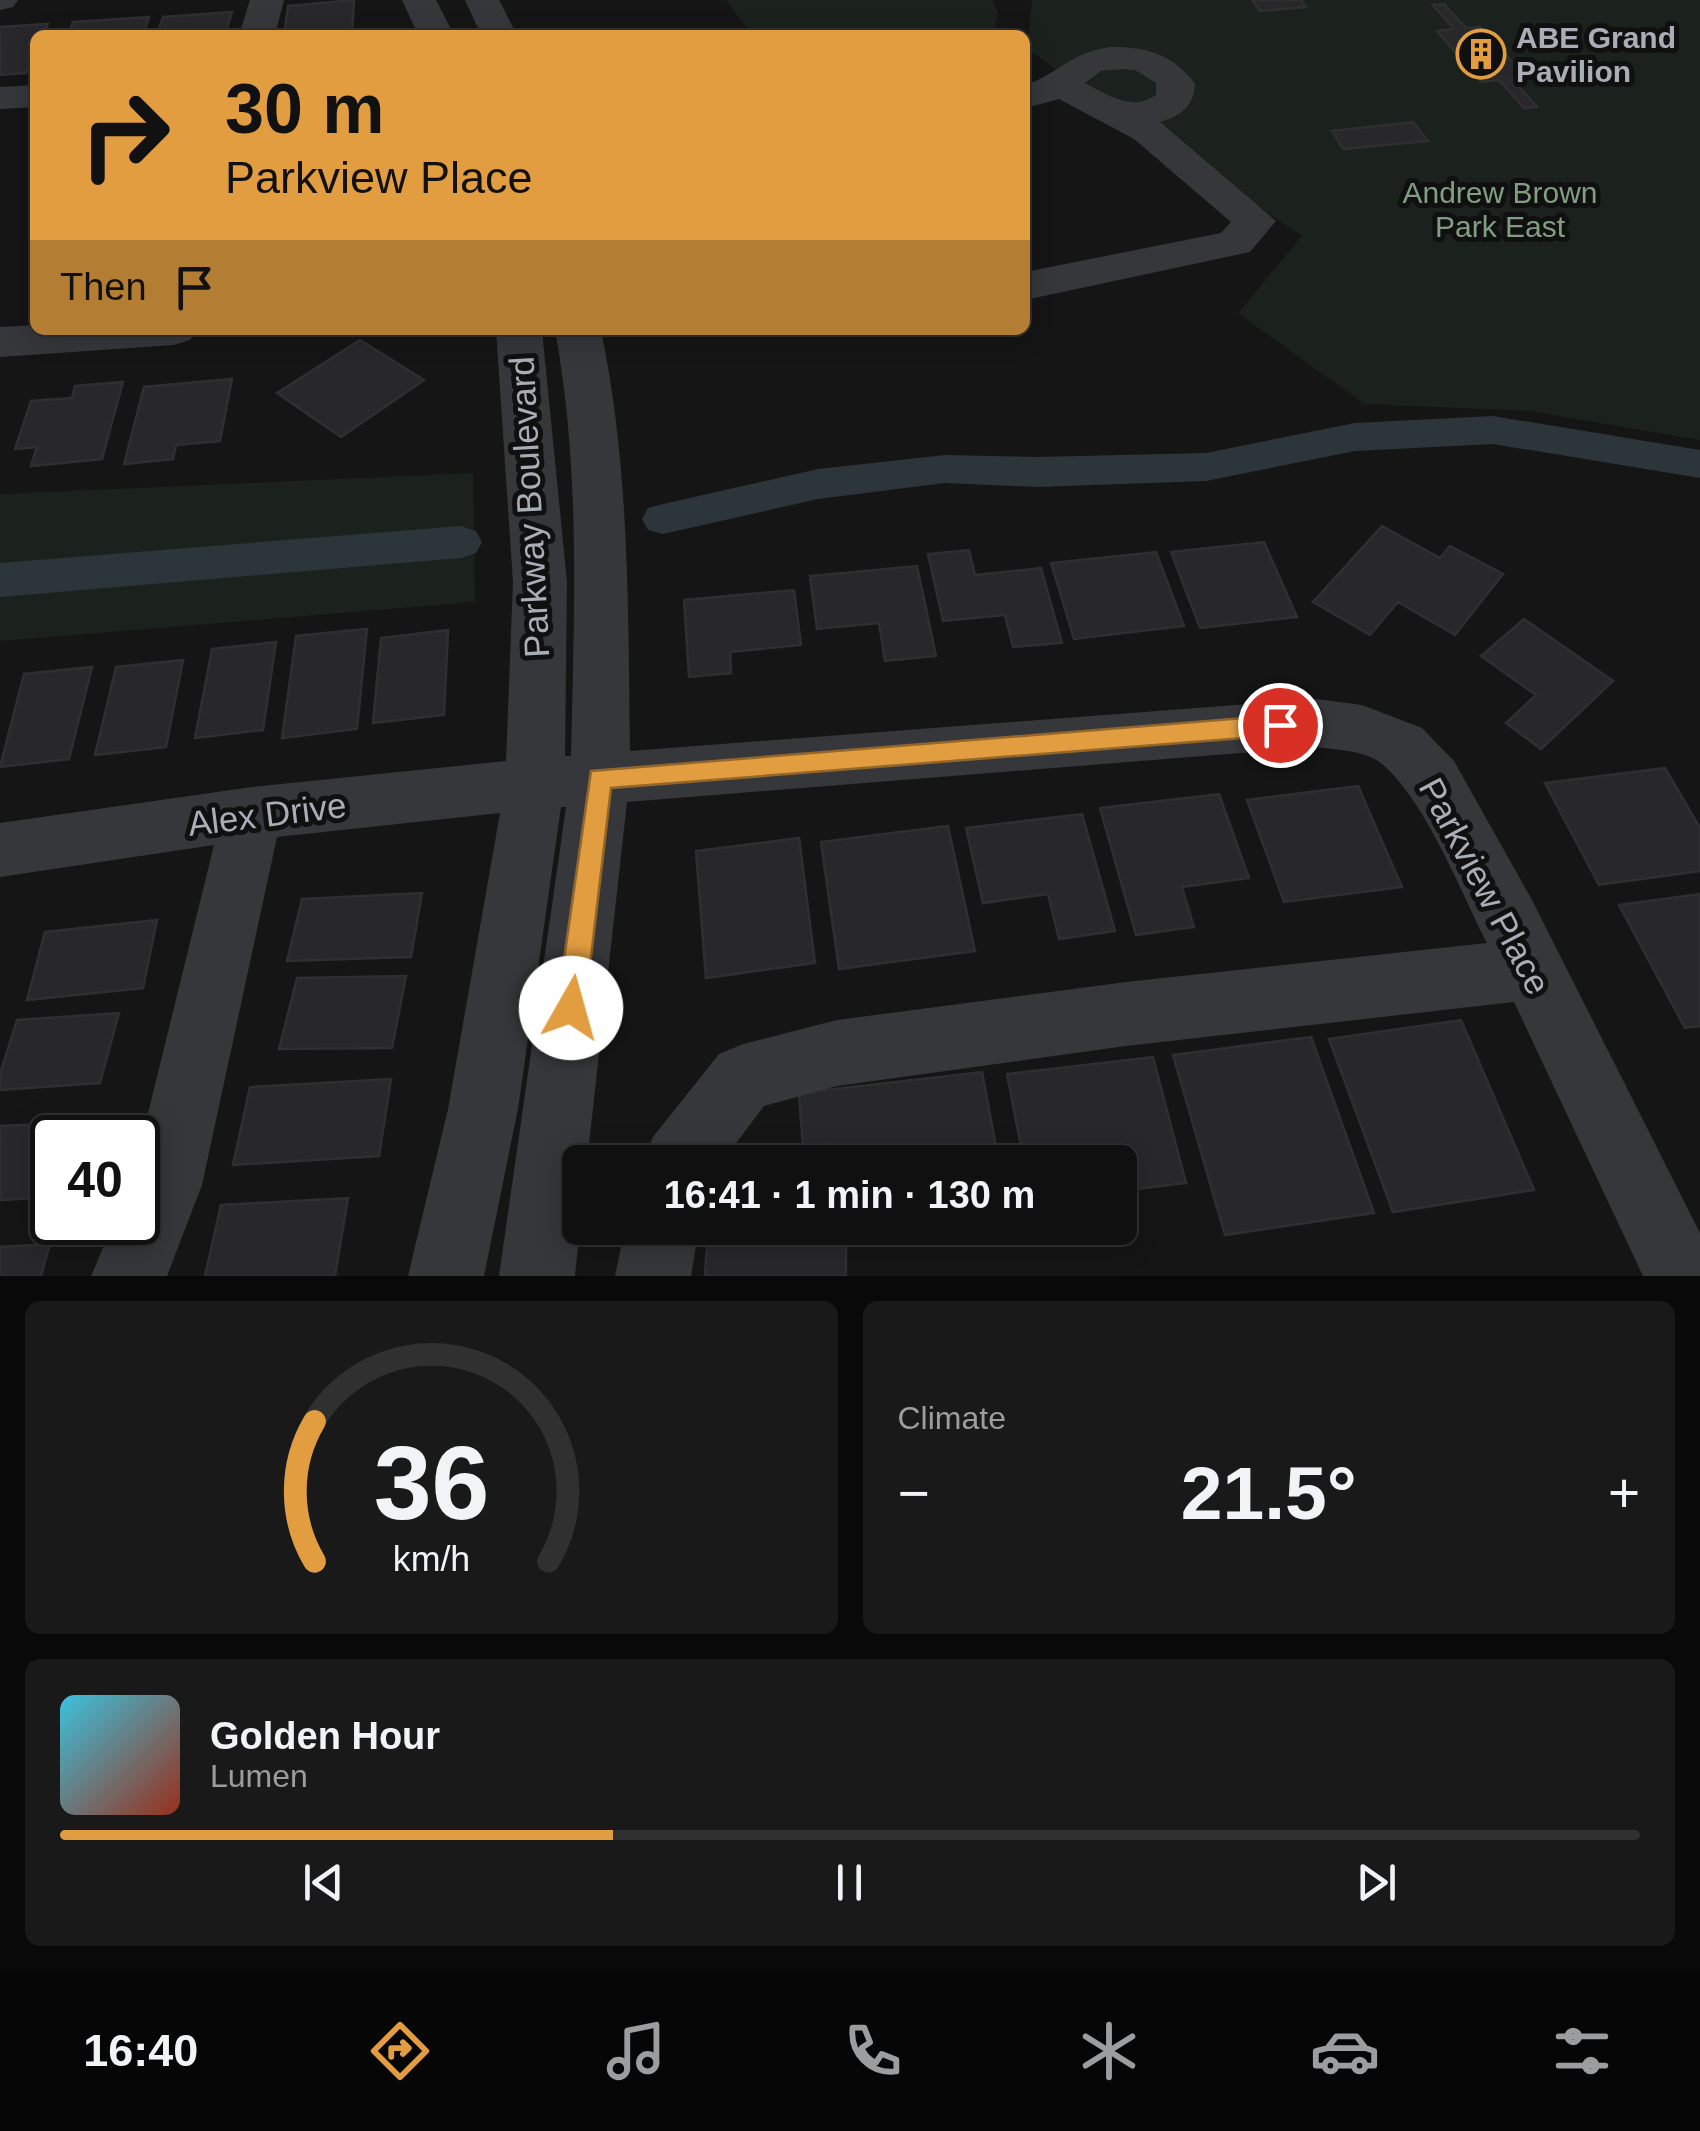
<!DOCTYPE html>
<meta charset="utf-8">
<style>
:root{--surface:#101010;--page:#191919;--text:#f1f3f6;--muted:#9c9d9f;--line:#303030;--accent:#e29d41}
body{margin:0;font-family:Helvetica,sans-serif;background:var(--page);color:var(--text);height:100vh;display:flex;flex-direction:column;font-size:38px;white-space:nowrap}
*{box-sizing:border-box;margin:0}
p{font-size:32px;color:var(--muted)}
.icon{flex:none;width:55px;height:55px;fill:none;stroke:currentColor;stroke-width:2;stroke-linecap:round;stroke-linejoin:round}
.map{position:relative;height:1276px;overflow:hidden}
.panel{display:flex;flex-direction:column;gap:25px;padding:25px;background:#090909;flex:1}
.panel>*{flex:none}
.top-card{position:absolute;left:30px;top:30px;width:1000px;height:305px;border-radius:15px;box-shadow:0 5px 25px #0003,0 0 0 2px var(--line);background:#e29d41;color:#111;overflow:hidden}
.speed{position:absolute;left:30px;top:1115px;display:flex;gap:20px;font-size:50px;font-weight:700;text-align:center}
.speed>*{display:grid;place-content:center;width:130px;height:130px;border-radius:50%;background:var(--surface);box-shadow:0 5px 25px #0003,0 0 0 2px var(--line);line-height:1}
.speed .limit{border:5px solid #111;border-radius:15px;background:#fff;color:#111}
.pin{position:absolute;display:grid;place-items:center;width:85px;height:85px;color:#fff;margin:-42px;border:5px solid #fff;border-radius:50%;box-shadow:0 2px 10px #0007}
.me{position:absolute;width:110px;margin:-55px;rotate:7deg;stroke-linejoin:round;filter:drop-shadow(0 0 8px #0008)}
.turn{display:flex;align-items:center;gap:35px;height:210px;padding:0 30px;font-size:45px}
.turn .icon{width:130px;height:130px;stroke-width:2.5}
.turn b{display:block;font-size:70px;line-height:85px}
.then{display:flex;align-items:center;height:95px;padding:0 30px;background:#0003;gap:20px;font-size:38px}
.big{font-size:75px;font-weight:700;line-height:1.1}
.panel .widget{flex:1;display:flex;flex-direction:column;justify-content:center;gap:15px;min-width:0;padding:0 35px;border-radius:15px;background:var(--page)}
.panel .dial{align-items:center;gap:0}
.dial svg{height:260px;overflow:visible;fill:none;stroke:var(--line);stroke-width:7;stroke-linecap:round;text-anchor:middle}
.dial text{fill:var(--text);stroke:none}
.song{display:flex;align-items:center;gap:30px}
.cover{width:120px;height:120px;border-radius:15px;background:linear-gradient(135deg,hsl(190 70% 55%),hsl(10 70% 35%))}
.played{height:10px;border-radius:5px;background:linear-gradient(90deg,var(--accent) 35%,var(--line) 35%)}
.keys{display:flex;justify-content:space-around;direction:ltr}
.heat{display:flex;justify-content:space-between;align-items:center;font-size:55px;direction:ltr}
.panel .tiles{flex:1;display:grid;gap:25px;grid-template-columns:1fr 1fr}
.widget:last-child{grid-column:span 2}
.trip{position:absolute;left:562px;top:1145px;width:575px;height:100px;border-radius:15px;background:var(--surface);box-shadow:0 5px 25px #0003,0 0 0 2px var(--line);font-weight:700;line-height:100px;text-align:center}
.menu{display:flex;height:160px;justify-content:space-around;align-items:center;background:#060606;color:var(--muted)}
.menu .icon{width:70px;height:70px}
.menu .active{color:var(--accent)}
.menu b{font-size:45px;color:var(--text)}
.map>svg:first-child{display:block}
.green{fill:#1b211c}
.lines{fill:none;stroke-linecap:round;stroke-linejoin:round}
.canal{fill:#2c3539;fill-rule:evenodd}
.building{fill:#28282a;stroke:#2f2f32;stroke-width:2.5}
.minor{fill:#36373b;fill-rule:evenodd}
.route{fill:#e29d41;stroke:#93662a;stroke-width:2.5}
.labels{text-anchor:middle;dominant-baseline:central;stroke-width:10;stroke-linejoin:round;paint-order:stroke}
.far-poi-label{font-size:30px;font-weight:bold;fill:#a8adb6;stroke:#101011;text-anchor:start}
.far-park-label{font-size:30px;fill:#819f80;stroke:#101011}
.street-label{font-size:35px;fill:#a8adb6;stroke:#101011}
</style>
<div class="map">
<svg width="1700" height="1276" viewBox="0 0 1700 1276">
<rect width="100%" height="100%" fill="#151516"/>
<!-- green -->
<path class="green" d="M726 0H992L998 13 993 35H752Z
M1032 0H1700V440L1530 411 1364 404 1238 313 1302 236 1027 49Z
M473 473 475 602 0 641V494Z"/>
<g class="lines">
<!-- canal -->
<path class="canal" d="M1493 416 1700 450V478L1493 444 1355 451 1206 481 1037 487 945 483 818 499 663 534 648 530 642 519 648 508 663 504 818 469 945 455 1037 457 1206 453 1355 423Z
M461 526 476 531 482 542 476 553 461 558 0 597V563Z"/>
</g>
<!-- building -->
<path class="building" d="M354 0 352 35H284L288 6Z
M1252 0H1301L1306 7 1260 11Z
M1444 4 1466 28 1480 27 1526 77 1512 79 1537 107 1524 108 1499 80 1481 82 1437 31 1454 29 1433 5Z
M232 12 225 35H157L163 17Z
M149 17 143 35H68L73 22Z
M48 24 43 35H35V53L26 73 0 75V27Z
M1413 122 1428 141 1343 149 1332 131Z
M360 340 424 380 341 437 277 393Z
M232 379 220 441 176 445 173 459 124 464 144 387Z
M123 382 102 459 31 466 37 447 15 449 31 401 72 398 75 386Z
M1382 526 1440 558 1450 546 1503 574 1455 635 1398 602 1370 635 1313 602Z
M1264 542 1297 617 1200 628 1171 552Z
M969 550 975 575 1041 568 1062 643 1013 647 1005 615 943 621 928 554Z
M1156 552 1184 626 1074 639 1051 563Z
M917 566 936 656 885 661 879 623 817 629 810 576Z
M794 590 801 645 730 652 731 673 689 677 684 600Z
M1524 619 1613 681 1541 749 1506 723 1536 695 1481 656Z
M367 629 357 729 282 738 296 636Z
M448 630 444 715 373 723 381 638Z
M276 642 263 730 195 738 212 649Z
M183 660 166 747 95 755 116 667Z
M92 667 69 759 0 767 24 674Z
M1665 768 1700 828V871L1599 885 1545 783Z
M1358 786 1402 887 1284 902 1247 800Z
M1219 794 1249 878 1182 887 1194 927 1136 935 1100 808Z
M1082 814 1115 931 1059 939 1048 894 983 903 966 828Z
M948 826 975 951 839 969 821 842Z
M799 838 815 963 706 978 696 851Z
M422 893 411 957 287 961 302 899Z
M1700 894V1026L1685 1028 1619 905Z
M157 920 143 988 27 1000 45 932Z
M406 976 392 1048 279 1049 297 978Z
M119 1013 100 1083 0 1090V1074L17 1020Z
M1461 1020 1534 1190 1393 1212 1329 1039Z
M1311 1037 1374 1213 1225 1235 1173 1055Z
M1153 1057 1186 1183 1120 1191V1162H1024L1007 1074Z
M982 1072 999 1162H832L830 1144 803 1147 799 1093Z
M391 1079 379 1156 233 1165 250 1087Z
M101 1121 96 1138H52V1197L0 1200V1126Z
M348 1198 335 1276H205L221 1205Z
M708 1228H786V1238L846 1239V1276H705Z
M50 1244 41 1276H0V1247Z"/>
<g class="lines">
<!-- minor -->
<path class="minor" d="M0 0H18L13 7 0 10Z
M250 0H284L275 35H239Z
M402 0H436L454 35H418Z
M465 0H499L517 35H481Z
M1111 47C1145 46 1175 55 1195 84 1194 106 1181 116 1160 122L1276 221 1250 252 1025 300V272L1221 233 1231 222 1134 139 1059 99 1033 106 1025 104V85C1061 73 1068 53 1111 47ZM1123 69 1135 70 1156 83V95C1132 112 1108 95 1085 83L1101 71Z
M35 85V107L0 109V87Z
M35 325V330H197L190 340 174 345 0 357V327Z
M496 330H542L567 582 565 756H571C574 613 581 471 555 330H601C630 469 628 610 630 751L1316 699 1362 705 1422 728 1454 761 1532 900 1700 1233V1276H1643L1514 1002 1126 1046 837 1086 764 1106 722 1162H642L653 1137 719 1054 743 1044 837 1020 1126 982 1487 943C1461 892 1425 800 1382 764 1365 750 1337 750 1316 747L627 802 587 1162H580V1227L575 1276H499L566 807H561L518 1109 484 1276H408L448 1109 500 813 277 837 202 1185 167 1276H91L114 1222H138V1154L214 845 0 877V823L252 787 506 761 513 582Z
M625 1228H699L691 1276H615Z"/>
</g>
<!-- route -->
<path class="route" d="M1280 715 1288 718 1292 725 1288 732 1280 735 611 788 585 1008 581 1017 571 1021 562 1017 557 1008 591 771Z"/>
<!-- icons -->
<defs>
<g id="building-ring" transform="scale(2.5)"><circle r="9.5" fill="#101011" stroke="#e29d41" stroke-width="1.5"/><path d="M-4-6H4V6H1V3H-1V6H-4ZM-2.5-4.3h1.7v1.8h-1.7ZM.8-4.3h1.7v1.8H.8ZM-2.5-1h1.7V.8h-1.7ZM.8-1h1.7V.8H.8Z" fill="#e29d41"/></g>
</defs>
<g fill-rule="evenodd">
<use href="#building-ring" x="1481" y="54"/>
</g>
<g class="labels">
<!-- far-poi labels -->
<g class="far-poi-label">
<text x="1516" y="37">ABE Grand<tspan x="1516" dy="34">Pavilion</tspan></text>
</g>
<!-- far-park labels -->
<g class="far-park-label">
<text x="1500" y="192">Andrew Brown<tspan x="1500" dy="34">Park East</tspan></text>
</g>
<!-- street labels -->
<g class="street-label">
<text transform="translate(529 507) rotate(-93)">Parkway Boulevard</text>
<text transform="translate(267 814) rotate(-7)">Alex Drive</text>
<text transform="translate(1485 886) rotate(62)">Parkview Place</text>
</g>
</g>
</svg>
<div class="speed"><div class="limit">40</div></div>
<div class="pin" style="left:1280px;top:725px;background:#d93025"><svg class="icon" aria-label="arrive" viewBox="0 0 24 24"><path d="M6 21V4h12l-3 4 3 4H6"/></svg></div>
<svg class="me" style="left:571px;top:1008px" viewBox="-20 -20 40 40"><circle r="19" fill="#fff"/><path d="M0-13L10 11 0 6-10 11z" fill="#e29d41"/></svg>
<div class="trip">16:41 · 1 min · 130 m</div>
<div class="top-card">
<div class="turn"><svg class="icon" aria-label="right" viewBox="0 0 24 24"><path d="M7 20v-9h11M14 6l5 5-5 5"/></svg><div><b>30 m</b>Parkview Place</div></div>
<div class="then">Then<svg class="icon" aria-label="arrive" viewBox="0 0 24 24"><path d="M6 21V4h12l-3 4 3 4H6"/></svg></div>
</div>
</div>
<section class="panel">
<div class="tiles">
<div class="widget dial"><svg viewBox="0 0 100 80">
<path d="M14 69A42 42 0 1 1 86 69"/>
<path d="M14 69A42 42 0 0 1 14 26" stroke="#e29d41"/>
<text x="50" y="56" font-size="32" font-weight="700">36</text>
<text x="50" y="72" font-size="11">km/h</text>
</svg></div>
<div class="widget"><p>Climate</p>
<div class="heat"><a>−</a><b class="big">21.5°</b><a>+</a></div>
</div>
<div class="widget">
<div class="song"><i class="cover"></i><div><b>Golden Hour</b><p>Lumen</p></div></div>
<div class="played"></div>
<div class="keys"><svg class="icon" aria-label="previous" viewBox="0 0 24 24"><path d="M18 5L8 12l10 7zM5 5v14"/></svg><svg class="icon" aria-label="pause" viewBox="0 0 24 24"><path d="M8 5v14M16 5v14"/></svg><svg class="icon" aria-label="next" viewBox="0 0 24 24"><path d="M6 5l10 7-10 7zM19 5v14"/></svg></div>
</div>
</div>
</section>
<nav class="menu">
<b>16:40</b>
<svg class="icon active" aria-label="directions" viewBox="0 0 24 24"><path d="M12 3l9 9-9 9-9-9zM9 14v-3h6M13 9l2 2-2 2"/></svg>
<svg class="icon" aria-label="music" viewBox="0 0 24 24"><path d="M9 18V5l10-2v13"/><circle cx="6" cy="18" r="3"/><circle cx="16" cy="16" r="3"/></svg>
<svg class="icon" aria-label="phone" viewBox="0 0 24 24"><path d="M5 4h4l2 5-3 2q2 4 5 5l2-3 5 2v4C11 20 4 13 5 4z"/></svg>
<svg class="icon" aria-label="climate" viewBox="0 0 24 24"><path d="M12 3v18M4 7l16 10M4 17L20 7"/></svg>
<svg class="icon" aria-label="car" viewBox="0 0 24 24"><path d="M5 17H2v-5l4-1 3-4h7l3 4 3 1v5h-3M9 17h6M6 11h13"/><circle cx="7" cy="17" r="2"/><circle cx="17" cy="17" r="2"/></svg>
<svg class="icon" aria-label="filters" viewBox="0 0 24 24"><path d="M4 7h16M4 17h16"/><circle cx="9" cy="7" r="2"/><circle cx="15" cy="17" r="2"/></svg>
</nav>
